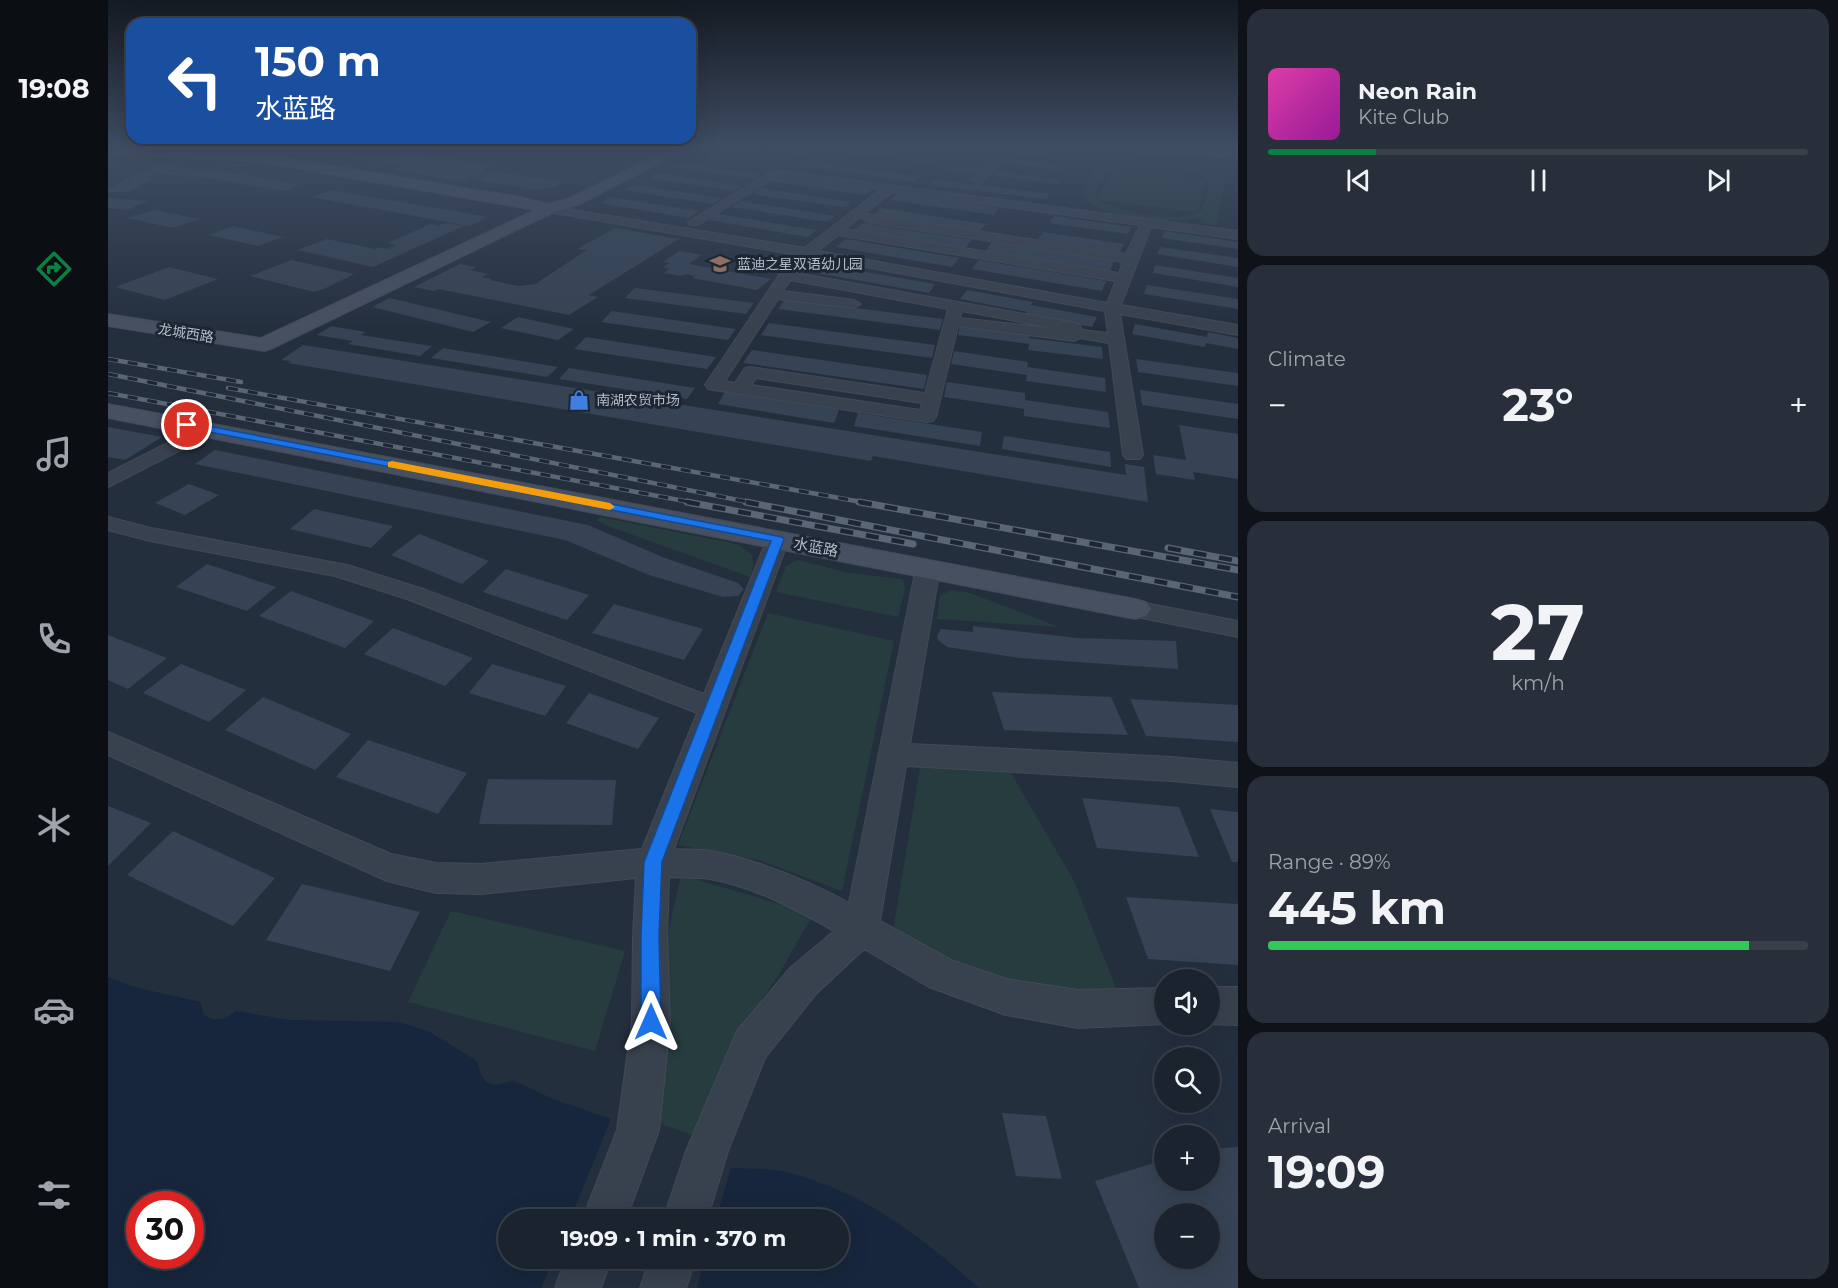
<!DOCTYPE html>
<meta charset="utf-8">
<style>
:root{--surface:#1b232e;--page:#282f3a;--text:#f1f3f6;--muted:#a0a4aa;--line:#39404a;--accent:#0b8043}
body{margin:0;font-family:Montserrat,"Noto Sans SC",sans-serif;background:var(--page);color:var(--text);height:100vh;display:flex;flex-direction:column;font-size:22px;white-space:nowrap}
*{box-sizing:border-box;margin:0}
p{font-size:20px;color:var(--muted)}
.icon{flex:none;width:33px;height:33px;fill:none;stroke:currentColor;stroke-width:2;stroke-linecap:round;stroke-linejoin:round}
.map{position:relative;flex:1;overflow:hidden}
.drawer{display:flex;flex-direction:column;gap:9px;padding:9px;background:#0f1319;width:600px}
.drawer>*{flex:none}
.guide{position:absolute;left:18px;top:18px;width:570px;height:126px;border-radius:18px;box-shadow:0 6px 24px #0002,0 0 0 2px var(--line);background:#1a4fa0;color:#fff;overflow:hidden}
.fabs{position:absolute;left:1046px;top:969px;display:grid;gap:12px}
.fabs a{display:grid;place-items:center;width:66px;height:66px;border-radius:50%;background:var(--surface);box-shadow:0 6px 24px #0002,0 0 0 2px var(--line);font-size:30px}
.speed{position:absolute;left:18px;top:1191px;display:flex;gap:12px;font-size:30px;font-weight:700;text-align:center}
.speed>*{display:grid;place-content:center;width:78px;height:78px;border-radius:50%;background:var(--surface);box-shadow:0 6px 24px #0002,0 0 0 2px var(--line);line-height:1}
.speed .limit{border:9px solid #d22;background:#fff;color:#111}
.pin{position:absolute;display:grid;place-items:center;width:51px;height:51px;color:#fff;margin:-26px;border:3px solid #fff;border-radius:50%;box-shadow:0 2px 6px #0007}
.me{position:absolute;width:66px;margin:-33px;rotate:0deg;stroke-linejoin:round;filter:drop-shadow(0 0 4px #0008)}
.turn{display:flex;align-items:center;gap:21px;height:126px;padding:0 30px;font-size:27px}
.turn .icon{width:78px;height:78px;stroke-width:2.5}
.turn b{display:block;font-size:42px;line-height:51px}
.big{font-size:45px;font-weight:700;line-height:1.1}
.drawer .tile{flex:1;display:flex;flex-direction:column;justify-content:center;gap:9px;min-width:0;padding:0 21px;border-radius:18px;background:var(--page)}
.drawer .dial{align-items:center;gap:0}
.dial b{font-size:78px;line-height:1}
.song{display:flex;align-items:center;gap:18px}
.cover{width:72px;height:72px;border-radius:9px;background:linear-gradient(135deg,hsl(320 70% 55%),hsl(300 70% 35%))}
.played{height:6px;border-radius:3px;background:linear-gradient(90deg,var(--accent) 20%,var(--line) 20%)}
.keys{display:flex;justify-content:space-around;direction:ltr}
.heat{display:flex;justify-content:space-between;align-items:center;font-size:33px;direction:ltr}
.charge{height:9px;border-radius:4px;background:linear-gradient(90deg,#34c759 89%,var(--line) 0)}
.trip{position:absolute;left:390px;top:1209px;width:351px;height:60px;border-radius:30px;background:var(--surface);box-shadow:0 6px 24px #0002,0 0 0 2px var(--line);font-weight:700;line-height:60px;text-align:center}
main{display:flex;flex:1;min-height:0}
.dock{display:flex;flex-direction:column;width:108px;justify-content:space-around;align-items:center;background:#0b0e12;color:var(--muted)}
.dock .icon{width:42px;height:42px}
.dock .active{color:var(--accent)}
.dock b{font-size:27px;color:var(--text)}
.map>svg:first-child{display:block}
.green{fill:#263c3f;fill-rule:evenodd}
.water{fill:#17263c;fill-rule:evenodd}
.building{fill:#364354;fill-rule:evenodd}
.lines{fill:none;stroke-linecap:round;stroke-linejoin:round}
.street-casing{stroke:#414a57;stroke-width:2}
.secondary-casing{stroke:#414a57;stroke-width:2}
.street{fill:#38414e;fill-rule:evenodd}
.secondary{fill:#465061;fill-rule:evenodd}
.rail-far1-casing{stroke:#5a6575;stroke-width:4.5}
.rail-casing{stroke:#5a6575;stroke-width:7}
.rail-far1{stroke:#1d2633;stroke-width:3;stroke-dasharray:10;stroke-linecap:butt}
.rail{stroke:#1d2633;stroke-width:4.5;stroke-dasharray:13;stroke-linecap:butt}
.route{fill:#1a73e8;stroke:#114b97;stroke-width:1.5}
.slow{fill:#f59e0b}
.labels{text-anchor:middle;dominant-baseline:central;stroke-width:6;stroke-linejoin:round;paint-order:stroke}
.far-poi-label{font-size:14px;fill:#b4bcc9;stroke:#1d2633;text-anchor:start}
.far-street-label{font-size:14px;fill:#b4bcc9;stroke:#1d2633}
.street-label{font-size:15px;fill:#b4bcc9;stroke:#1d2633}
</style>
<main>
<nav class="dock">
<b>19:08</b>
<svg class="icon active" aria-label="directions" viewBox="0 0 24 24"><path d="M12 3l9 9-9 9-9-9zM9 14v-3h6M13 9l2 2-2 2"/></svg>
<svg class="icon" aria-label="music" viewBox="0 0 24 24"><path d="M9 18V5l10-2v13"/><circle cx="6" cy="18" r="3"/><circle cx="16" cy="16" r="3"/></svg>
<svg class="icon" aria-label="phone" viewBox="0 0 24 24"><path d="M5 4h4l2 5-3 2q2 4 5 5l2-3 5 2v4C11 20 4 13 5 4z"/></svg>
<svg class="icon" aria-label="climate" viewBox="0 0 24 24"><path d="M12 3v18M4 7l16 10M4 17L20 7"/></svg>
<svg class="icon" aria-label="car" viewBox="0 0 24 24"><path d="M5 17H2v-5l4-1 3-4h7l3 4 3 1v5h-3M9 17h6M6 11h13"/><circle cx="7" cy="17" r="2"/><circle cx="17" cy="17" r="2"/></svg>
<svg class="icon" aria-label="filters" viewBox="0 0 24 24"><path d="M4 7h16M4 17h16"/><circle cx="9" cy="7" r="2"/><circle cx="15" cy="17" r="2"/></svg>
</nav>
<div class="map">
<svg width="1130" height="1288" viewBox="0 0 1130 1288">
<rect width="100%" height="100%" fill="#242f3e"/>
<!-- green -->
<path class="green" d="M1026 162 1072 166 1117 176 1108 225 1093 223V218C1057 223 1005 221 974 198L973 192 990 166ZM1021 165C1046 164 1081 165 1101 181L1102 183C1100 191 1099 204 1093 210 1078 226 1006 211 989 200L1090 212 1098 180 1005 169 988 198 987 194C997 175 998 167 1021 165Z
M492 517 629 544 644 555 646 566 642 577 500 526 489 521Z
M690 560 741 573 795 579 797 589 790 617 668 592 678 566Z
M843 590 862 593 951 627 829 619 832 596Z
M660 613 786 641 734 891 654 861 570 845Z
M812 768 903 773 966 881 1010 993C992 994 972 997 954 995 894 989 838 960 785 931Z
M573 875 705 914 670 976 641 1017 586 1136 548 1122 558 942Z
M343 911 517 951 487 1051 300 1002Z"/>
<!-- water -->
<path class="water" d="M0 977 30 988 93 1002 95 1015C109 1022 116 1020 128 1011L182 1020 291 1022 322 1032 369 1061C373 1083 383 1090 404 1080L445 1099 503 1119 462 1219 400 1220V1258L445 1259 433 1288H0ZM32 1204H82V1256H32Z
M623 1168C640 1169 658 1168 674 1171 752 1189 813 1236 871 1288H589L597 1259 730 1258V1220L608 1219Z"/>
<!-- building -->
<path class="building" d="M157 148H185L203 151 190 155Z
M212 148H250V149L229 155 209 152 216 150Z
M450 148H491L509 150 497 156Z
M652 148H692L705 150 697 155Z
M727 148H747L832 159 827 163 723 151Z
M865 148H916L943 151 938 158Z
M301 152 386 165 372 170 377 171 354 181 286 170 297 166 271 162Z
M869 153 896 156 895 158 958 166 954 170 896 163 888 171 953 180 950 184 883 175 874 185 942 194 938 199 821 185 827 179 867 185 869 183 860 181 868 174 836 171 844 164 872 169 881 161 863 158Z
M244 154 273 158 264 161 235 157Z
M697 161 812 176 806 182 689 166Z
M571 163 653 174 645 179 562 167Z
M52 165 120 172 193 185 174 191 108 179 46 173 39 178H46L19 192H0V189L34 171Z
M387 172 456 182 443 188 426 189 367 180Z
M550 173 634 186 626 191 541 178Z
M667 177 763 190 757 195 661 181Z
M528 185 614 198 605 204 517 190Z
M653 188 743 202 736 207 644 194Z
M224 190 380 217 361 226 203 197Z
M790 194 891 208 886 215 782 200Z
M503 197 591 211 581 218 492 203Z
M0 198 40 201 20 210 0 208Z
M633 201 727 216 719 222 624 207Z
M773 208 878 224 872 231 765 215Z
M45 210 91 219 65 228 19 218Z
M610 214 708 230 700 237 600 220Z
M946 216 1023 227 1020 234 941 223Z
M337 223 356 226 265 267 190 250 219 239 268 249 273 247 279 249 288 245 279 243 323 224 330 226Z
M755 223 864 240 857 248 746 230Z
M125 226 175 237 150 246 100 235Z
M507 228 571 239 481 295 490 297 461 315 331 289 326 291 306 287 352 264 368 267 362 270 380 274 374 277 384 279 382 280 410 286 427 284 479 250 469 249Z
M1056 231 1130 242V249L1054 238Z
M935 232 1016 244 1012 252 930 239Z
M738 239 851 258 844 267 728 247Z
M884 242 1006 261 1002 271 878 251Z
M1052 247 1130 258V267L1049 254Z
M572 251 594 255 581 264 663 279 649 290 584 278 587 276 577 274 574 276 556 273 561 269 555 267 562 263 555 262Z
M655 257 667 258 671 262 658 266 646 262 647 259Z
M183 260 246 274 216 289 206 292 142 276Z
M871 260 998 281 994 291 864 269Z
M712 264 827 284 821 293 703 272Z
M1047 265 1130 278V287L1045 273Z
M61 267 110 279 57 300 7 287Z
M1039 285 1130 299V309L1036 294Z
M527 288 646 303 638 314 517 298Z
M859 290 925 302 923 305 989 317 984 327 917 315 919 312 852 299Z
M282 298 383 322 365 332 264 307Z
M677 299 835 319 832 330 670 309Z
M504 311 628 329 620 340 493 322Z
M410 317 466 329 450 340 393 328Z
M661 323 827 345 824 358 653 335Z
M852 324 922 332 921 338 994 347 995 359 920 350 921 344 850 335Z
M1027 324 1099 337 1100 332 1130 338V349L1098 343 1097 347 1024 334Z
M223 326 258 332 253 335 324 346 312 356 240 344 245 341 209 335Z
M478 337 608 357 599 369 466 349Z
M195 345 1018 475 1017 464 1036 467 1040 502 765 456 763 461 180 363 183 361 173 360Z
M335 348 450 367 439 377 323 358Z
M644 350 819 375 816 389 635 363Z
M846 351 920 362 919 367 997 378 998 392 918 381 919 375 843 364Z
M1028 359 1130 373V386L1030 372Z
M461 368 587 388 579 399 451 379Z
M839 382 917 393V400L1000 412 1002 428 916 416V409L836 397Z
M1032 390 1130 404V419L1034 405Z
M617 392 731 410 726 423 610 404Z
M750 413 874 432 872 446 746 426Z
M1071 425 1130 434V479L1085 472 1087 480 1048 474 1045 455 1078 460Z
M0 427 54 437 17 460 0 457Z
M896 436 1002 452 1003 467 894 449Z
M107 450 480 525 557 558 630 583 636 589 630 596 615 597 541 575 457 540 87 464Z
M81 484 111 495 77 515 47 503Z
M206 509 285 526 263 548 182 529Z
M311 534 381 561 354 584 283 555Z
M99 564 168 587 139 611 68 587Z
M398 569 481 595 459 620 375 592Z
M183 591 266 621 237 648 151 616Z
M506 604 595 629 576 660 484 633Z
M865 626 969 638 1068 641 1070 669 912 658 839 647 830 640 829 636 833 629 865 632Z
M285 628 365 658 337 686 256 654Z
M0 635 59 658 20 689 0 680Z
M73 664 138 690 101 722 35 693Z
M384 664 458 686 437 716 361 693Z
M884 692 1003 697 1020 735 896 730Z
M481 693 551 718 530 749 458 723Z
M155 697 243 734 207 770 117 730Z
M1022 699 1130 705V742L1038 736Z
M260 740 359 773 330 814 228 777Z
M380 779 508 780 504 825 371 824Z
M974 798 1071 807 1091 857 989 848Z
M0 806 43 823 0 866Z
M1102 809 1130 812V862H1124Z
M65 831 167 878 125 926 19 875Z
M194 884 312 912 282 971 158 940Z
M1018 897 1130 904V965L1040 959Z
M894 1113 938 1116 954 1179 908 1176Z
M1130 1147V1288H1031L987 1181 1056 1160V1180H1101V1149ZM1056 1214H1101V1258H1056Z"/>
<g class="lines">
<!-- street casing -->
<g class="street-casing">
<path id="street" d="M666 170 1130 231V239L1043 227 1013 305 1130 325V335L1012 314 1035 455 1032 459H1018L1015 455 1001 343 972 338 966 341 850 326 828 417 825 421 819 422 606 390 600 389 597 385 673 272 690 255 441 212 435 209 441 206 697 248 772 190 668 176 590 225H582L580 222ZM784 192 1032 225 1018 254 759 214 753 218 759 222 1015 262 1011 273 737 229ZM730 235 1008 281 999 303 710 251ZM702 257 997 311 1000 333 974 330 972 325 967 323 688 273ZM682 280 840 309 817 393 643 367 637 368 627 383 617 381 670 299 746 308 753 304 746 300 675 291ZM854 311 950 329 852 318ZM648 378 814 403 812 410 643 385Z
M99 423 106 425 108 429 106 433 0 487V473Z
M0 517 43 528 239 565 315 589 596 694 659 539 662 534 670 532 678 534 681 539 566 849C578 850 591 849 603 851 650 860 699 880 741 903L808 568 812 563 820 561 828 563 832 568 802 744 1064 757 1130 763V787L1064 781 798 766 772 921 843 960 898 979 970 990 1056 988V1024H1059L970 1028 898 1015 821 987 756 949 708 994 657 1058 620 1151 599 1220H555L578 1151 629 1031 682 968 726 931C688 909 646 887 602 879 589 877 574 878 561 877L559 937 562 1022 551 1130 518 1220H474L509 1130 524 1022 525 937 528 878 373 894 328 893 279 881 0 755V732L283 854 328 863 373 864 534 849 589 713 299 599 227 576 42 541 0 530Z
M1027 601 1130 621V637L1018 615 1015 609 1018 603Z
M1101 987H1130V1025L1101 1024Z
M458 1258H504L493 1288H447Z
M542 1258H588L578 1288H532Z"/>
</g>
<!-- secondary casing -->
<g class="secondary-casing">
<path id="secondary" d="M0 148H68L147 153 412 197 441 204 462 198 564 148H580L472 204 446 212 163 349 156 351 0 326V314L153 338 427 210 147 161 0 155Z
M1025 148 1130 150V158L1031 152Z
M0 404 1027 599 1038 602 1043 609 1038 616 1027 619 0 418Z"/>
</g>
<!-- street -->
<use href="#street" class="street"/>
<!-- secondary -->
<use href="#secondary" class="secondary"/>
<!-- rail-far1 casing -->
<g class="rail-far1-casing">
<path id="rail-far1" d="M0 359 133 382
M0 374 645 503
M120 388 759 503
M0 393 587 503"/>
</g>
<!-- rail casing -->
<g class="rail-casing">
<path id="rail" d="M579 502 805 544
M638 502 1130 597
M751 502 1130 570
M1060 548 1130 561"/>
</g>
<!-- rail-far1 -->
<use href="#rail-far1" class="rail-far1"/>
<!-- rail -->
<use href="#rail" class="rail"/>
</g>
<!-- sky -->
<linearGradient id="sky" x2="0" y2="1"><stop stop-color="#141a22"/><stop offset="0.45" stop-color="#3f4d63"/><stop offset="1" stop-color="#3f4d63" stop-opacity="0"/></linearGradient>
<rect width="1130" height="328" fill="url(#sky)"/>
<!-- route -->
<path class="route" d="M79 422 674 537 676 539 554 862 551 936 553 1022 550 1029 543 1032 536 1029 533 1022V936L536 862 663 541 76 427V423Z"/>
<!-- slow -->
<path class="slow" d="M284 461 502 503 507 507 502 510 280 467V462Z"/>
<!-- icons -->
<defs>
<g id="school-bare" transform="scale(1.62)"><path d="M0-5L7-2L0 1L-7-2ZM-4 1L0 2.5L4 1V4Q0 6-4 4Z" fill="#8d6e63" stroke="#1d2633" stroke-width="2.5" paint-order="stroke"/></g>
<g id="shop-bare" transform="scale(1.62)"><path d="M-5-2.5h2.3a2.7 3.5 0 0 1 5.4 0H5L5.5 6h-11ZM-1.5-2.5h3a1.5 2.3 0 0 0-3 0Z" fill="#3f7fe0" stroke="#1d2633" stroke-width="2.5" paint-order="stroke"/></g>
</defs>
<g fill-rule="evenodd">
<use href="#school-bare" x="612" y="264"/>
<use href="#shop-bare" x="471" y="400"/>
</g>
<g class="labels">
<!-- far-poi labels -->
<g class="far-poi-label">
<text x="629" y="264">蓝迪之星双语幼儿园</text>
<text x="488" y="400">南湖农贸市场</text>
</g>
<!-- far-street labels -->
<g class="far-street-label">
<text transform="translate(78 333) rotate(9)">龙城西路</text>
</g>
<!-- street labels -->
<g class="street-label">
<text transform="translate(708 547) rotate(11)">水蓝路</text>
</g>
</g>
</svg>
<div class="fabs">
<a><svg class="icon" aria-label="sound" viewBox="0 0 24 24"><path d="M4 9h4l5-4v14l-5-4H4zM17 9q2 3 0 6"/></svg></a>
<a><svg class="icon" aria-label="search" viewBox="0 0 24 24"><circle cx="10" cy="10" r="6"/><path d="M15 15l6 6"/></svg></a>
<a>+</a>
<a>−</a>
</div>
<div class="speed"><div class="limit">30</div></div>
<div class="pin" style="left:79px;top:425px;background:#d93025"><svg class="icon" aria-label="arrive" viewBox="0 0 24 24"><path d="M6 21V4h12l-3 4 3 4H6"/></svg></div>
<svg class="me" style="left:543px;top:1022px" viewBox="-20 -20 40 40"><path d="M0-17L14 15 0 8-14 15z" fill="#1a73e8" stroke="#fff" stroke-width="4"/></svg>
<div class="trip">19:09 · 1 min · 370 m</div>
<div class="guide">
<div class="turn"><svg class="icon" aria-label="left" viewBox="0 0 24 24"><path d="M17 20v-9H6M10 6l-5 5 5 5"/></svg><div><b>150 m</b>水蓝路</div></div>
</div>
</div>
<section class="drawer">
<div class="tile">
<div class="song"><i class="cover"></i><div><b>Neon Rain</b><p>Kite Club</p></div></div>
<div class="played"></div>
<div class="keys"><svg class="icon" aria-label="previous" viewBox="0 0 24 24"><path d="M18 5L8 12l10 7zM5 5v14"/></svg><svg class="icon" aria-label="pause" viewBox="0 0 24 24"><path d="M8 5v14M16 5v14"/></svg><svg class="icon" aria-label="next" viewBox="0 0 24 24"><path d="M6 5l10 7-10 7zM19 5v14"/></svg></div>
</div>
<div class="tile"><p>Climate</p>
<div class="heat"><a>−</a><b class="big">23°</b><a>+</a></div>
</div>
<div class="tile dial"><b>27</b><p>km/h</p></div>
<div class="tile"><p>Range · 89%</p><b class="big">445 km</b><div class="charge"></div></div>
<div class="tile"><p>Arrival</p><b class="big">19:09</b></div>
</section>
</main>
